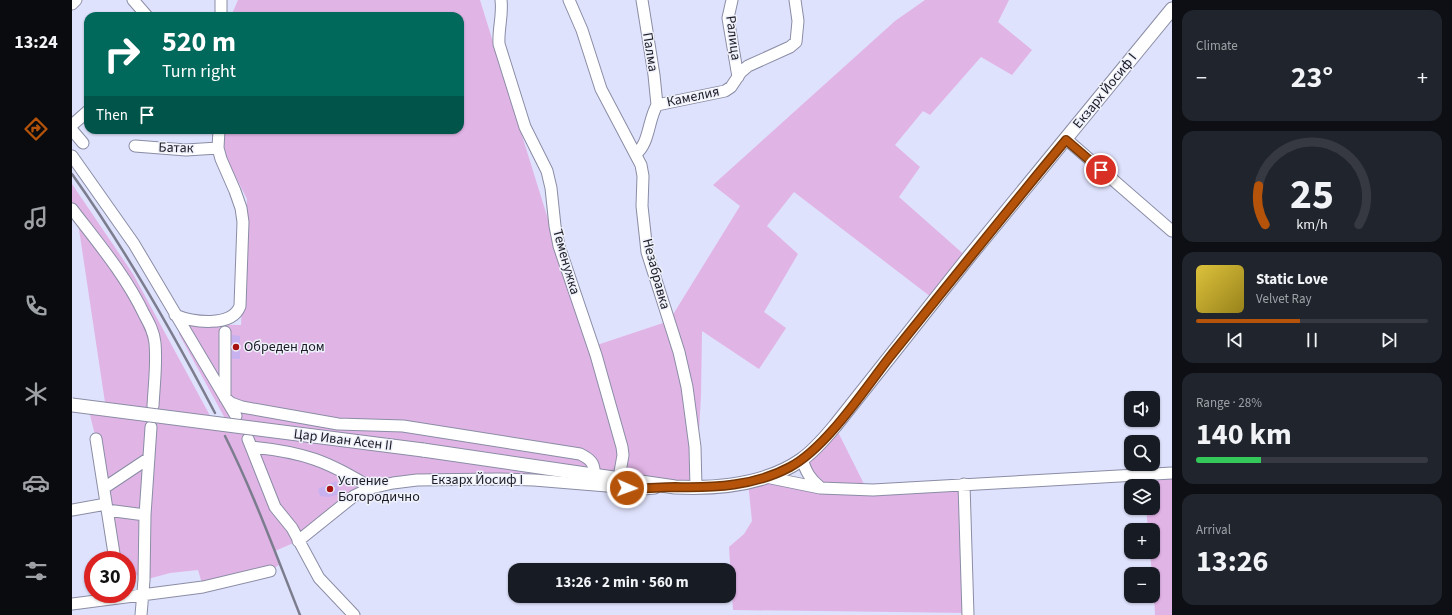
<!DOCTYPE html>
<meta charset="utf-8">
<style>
:root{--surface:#171b24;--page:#20242c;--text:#f1f3f6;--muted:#9ea1a6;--line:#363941;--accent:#b45309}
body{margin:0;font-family:"Source Sans 3",sans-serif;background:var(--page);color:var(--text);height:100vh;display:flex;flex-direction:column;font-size:15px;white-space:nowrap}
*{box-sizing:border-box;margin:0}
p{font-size:13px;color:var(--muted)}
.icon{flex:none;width:22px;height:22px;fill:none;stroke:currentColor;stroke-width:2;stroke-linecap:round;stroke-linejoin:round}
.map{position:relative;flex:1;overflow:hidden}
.drawer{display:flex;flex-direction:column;gap:10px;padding:10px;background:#0d0f14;width:280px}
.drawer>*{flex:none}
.top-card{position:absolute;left:12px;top:12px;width:380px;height:122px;border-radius:12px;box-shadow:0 1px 3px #0004;background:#00695c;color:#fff;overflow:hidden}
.fabs{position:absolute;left:1052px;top:391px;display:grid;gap:8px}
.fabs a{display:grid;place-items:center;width:36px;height:36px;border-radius:8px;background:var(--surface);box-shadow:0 1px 3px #0004;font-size:20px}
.speed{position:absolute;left:12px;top:551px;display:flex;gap:8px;font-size:20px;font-weight:700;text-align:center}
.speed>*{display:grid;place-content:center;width:52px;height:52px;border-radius:50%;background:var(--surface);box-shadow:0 1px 3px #0004;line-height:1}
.speed .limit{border:6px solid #d22;background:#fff;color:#111}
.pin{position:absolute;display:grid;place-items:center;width:34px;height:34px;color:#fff;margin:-17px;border:2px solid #fff;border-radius:50%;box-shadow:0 1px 4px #0007}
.me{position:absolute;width:44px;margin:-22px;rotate:92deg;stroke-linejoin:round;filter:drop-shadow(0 0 3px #0008)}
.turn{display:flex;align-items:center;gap:14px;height:84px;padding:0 12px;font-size:18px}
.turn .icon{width:52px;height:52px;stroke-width:2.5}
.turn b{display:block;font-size:28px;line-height:34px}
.then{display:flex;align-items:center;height:38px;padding:0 12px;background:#0003;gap:8px;font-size:15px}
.big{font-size:30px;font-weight:700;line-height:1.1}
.drawer .widget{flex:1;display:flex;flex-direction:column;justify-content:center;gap:6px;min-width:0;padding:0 14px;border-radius:12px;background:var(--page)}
.drawer .dial{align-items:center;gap:0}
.dial svg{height:104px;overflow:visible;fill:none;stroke:var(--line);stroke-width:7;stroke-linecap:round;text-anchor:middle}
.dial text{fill:var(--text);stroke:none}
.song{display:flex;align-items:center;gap:12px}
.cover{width:48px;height:48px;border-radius:6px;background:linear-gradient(135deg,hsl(50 70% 55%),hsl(50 70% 35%))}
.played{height:4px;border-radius:2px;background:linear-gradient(90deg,var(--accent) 45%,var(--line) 45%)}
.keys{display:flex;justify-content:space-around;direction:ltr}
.heat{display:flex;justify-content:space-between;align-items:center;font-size:22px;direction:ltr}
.charge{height:6px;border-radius:3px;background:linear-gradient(90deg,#34c759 28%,var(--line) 0)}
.trip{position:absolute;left:436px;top:563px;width:228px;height:40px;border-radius:12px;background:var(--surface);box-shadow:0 1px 3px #0004;font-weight:700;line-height:40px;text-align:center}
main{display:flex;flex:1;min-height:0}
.tabs{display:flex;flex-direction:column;width:72px;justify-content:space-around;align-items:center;background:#090b0e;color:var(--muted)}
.tabs .icon{width:28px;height:28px}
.tabs .selected{color:var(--accent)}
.tabs b{font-size:18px;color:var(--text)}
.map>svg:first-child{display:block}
.green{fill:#e1b4e6}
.building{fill:#c8b1ef}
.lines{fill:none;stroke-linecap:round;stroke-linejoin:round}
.minor-casing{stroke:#8a8da5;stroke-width:13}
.major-casing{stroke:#8a8da5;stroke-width:15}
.minor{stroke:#fff;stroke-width:11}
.major{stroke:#fff;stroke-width:13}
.rail{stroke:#7b7d8e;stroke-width:2.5}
.major-bridge-casing{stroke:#8a8da5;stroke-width:15;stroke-linecap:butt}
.major-bridge{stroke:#fff;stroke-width:13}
.route-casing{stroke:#753606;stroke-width:10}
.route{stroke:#b45309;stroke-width:7}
.poi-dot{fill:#a71212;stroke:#eff1fb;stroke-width:1.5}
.labels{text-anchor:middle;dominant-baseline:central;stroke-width:3;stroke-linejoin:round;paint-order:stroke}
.street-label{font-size:14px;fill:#1a1b24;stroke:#eff1fb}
.poi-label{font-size:14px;fill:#1a1b24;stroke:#eff1fb;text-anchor:start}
</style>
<main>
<nav class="tabs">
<b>13:24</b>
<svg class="icon selected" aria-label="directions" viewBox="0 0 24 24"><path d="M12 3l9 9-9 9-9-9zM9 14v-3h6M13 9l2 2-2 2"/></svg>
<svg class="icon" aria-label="music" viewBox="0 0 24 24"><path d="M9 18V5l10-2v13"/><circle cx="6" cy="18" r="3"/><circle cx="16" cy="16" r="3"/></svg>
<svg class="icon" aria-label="phone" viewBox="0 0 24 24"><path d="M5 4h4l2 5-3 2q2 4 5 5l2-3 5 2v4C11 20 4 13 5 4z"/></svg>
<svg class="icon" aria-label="climate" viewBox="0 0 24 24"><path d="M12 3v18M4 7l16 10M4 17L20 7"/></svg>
<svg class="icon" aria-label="car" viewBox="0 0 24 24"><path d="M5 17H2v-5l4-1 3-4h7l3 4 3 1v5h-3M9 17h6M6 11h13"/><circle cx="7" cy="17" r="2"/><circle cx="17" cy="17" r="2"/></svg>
<svg class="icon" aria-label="filters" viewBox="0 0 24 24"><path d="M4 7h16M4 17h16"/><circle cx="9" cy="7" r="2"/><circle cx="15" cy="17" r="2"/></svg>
</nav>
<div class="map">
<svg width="1100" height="615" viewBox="0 0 1100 615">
<rect width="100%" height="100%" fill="#dfe2fc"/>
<!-- green -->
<path class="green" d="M166 0H408L516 348 597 321 668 206 641 185 823 21 853 0H937L926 22 960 50 940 75 909 57 858 115 851 111 823 145 848 167 827 197 896 258 863 300 722 192 695 226 726 254 692 312 714 328 687 369 630 331 629 395 624 488 462 480 299 488 226 541 203 551 208 564 198 571 131 587 126 570 98 573 72 580 55 569V560H43L24 439 16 407 34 409 5 216 0 209V184L61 274 142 423 156 424 107 334 109 324 169 325 175 199 151 152 152 130H388V16H159Z
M763 426 795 490 892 484 896 613 661 610 657 547 672 534 680 521 676 482 694 477 747 488 730 459Z
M1100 473V615H1083L1081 574H1080L1078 552H1081V530H1076L1074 508H1081V486H1072L1071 474Z"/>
<!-- building -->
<path class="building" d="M160 335 168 336V359H160Z
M264 481 268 494 257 497 248 496 246 489Z"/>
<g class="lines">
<!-- minor casing -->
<g class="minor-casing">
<path id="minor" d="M61 0 75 16
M149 0V16
M429 0C431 15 426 29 427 44L453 127 475 171 479 188 483 226 487 246 524 355 550 447 551 455 547 478
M497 0 510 30 529 89 569 165 571 176 570 206 575 252 607 352 615 387 623 447 624 488
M570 0 582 75 585 105
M660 0 656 18 666 77
M0 4 4 0
M0 125 16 111
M0 130 11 143
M994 139 1100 231
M63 146 114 150 146 148
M564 154C578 142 576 120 585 105L653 91 659 87 669 72 676 66 718 47 724 42 726 21 723 0
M0 156 62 244 164 416
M0 209C26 243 54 276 72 314 77 323 82 332 83 343 85 363 82 386 81 406
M103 315C120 322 160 328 168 306L171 222 169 208 163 191 149 159 146 148 147 130
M153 332V398L159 403 170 407 266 424 331 426 508 454C518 459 523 463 522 474
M24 439 43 560
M176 439 203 507 220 528 247 578 282 615
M180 447C231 452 256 461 299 488
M730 459C734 472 738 479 748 487
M694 477 748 488 801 490 1100 473
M892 484 896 615
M32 488 77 458
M0 510 34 504
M35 510 73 515
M226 541 282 496 299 488 321 483 345 480 426 479 462 480 571 489 583 488
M0 604 131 587 198 571
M69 615 72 580 73 515 79 427"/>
</g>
<!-- major casing -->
<g class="major-casing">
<path id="major" d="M351 450 603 487C645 489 693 485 729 460 742 451 753 438 763 426L896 258 1100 9"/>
</g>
<!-- minor -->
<use href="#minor" class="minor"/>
<!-- major -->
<use href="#major" class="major"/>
<!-- rail -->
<path class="rail" d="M0 174C54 250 100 331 143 413
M153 436C182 494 204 555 228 615"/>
<!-- major-bridge casing -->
<g class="major-bridge-casing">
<path id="major-bridge" d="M0 405 351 450"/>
</g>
<!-- major-bridge -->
<use href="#major-bridge" class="major-bridge"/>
</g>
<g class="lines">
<!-- route casing -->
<g class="route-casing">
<path id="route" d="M555 488C571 489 587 487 603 487 642 488 683 486 718 467 754 448 792 390 817 358 876 285 934 212 994 140L1029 170"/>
</g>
<!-- route -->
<use href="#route" class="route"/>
</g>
<!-- markers -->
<g class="poi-dot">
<circle cx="164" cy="347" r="4"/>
<circle cx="258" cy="489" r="4"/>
</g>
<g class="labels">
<!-- street labels -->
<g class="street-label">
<text transform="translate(661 38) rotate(83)">Ралица</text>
<text transform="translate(578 52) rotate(81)">Палма</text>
<text transform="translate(1033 91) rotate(-51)">Екзарх Йосиф I</text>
<text transform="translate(621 97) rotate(-12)">Камелия</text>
<text transform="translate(104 148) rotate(2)">Батак</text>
<text transform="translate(494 262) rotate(74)">Теменужка</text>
<text transform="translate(584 274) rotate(75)">Незабравка</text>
<text transform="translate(271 440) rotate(7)">Цар Иван Асен II</text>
<text x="405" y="480">Екзарх Йосиф I</text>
</g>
<!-- poi labels -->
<g class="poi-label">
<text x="172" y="347">Обреден дом</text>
<text x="266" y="481">Успение<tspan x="266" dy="16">Богородично</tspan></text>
</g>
</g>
</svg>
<div class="fabs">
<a><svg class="icon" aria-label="sound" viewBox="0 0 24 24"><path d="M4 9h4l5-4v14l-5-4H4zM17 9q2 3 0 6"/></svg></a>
<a><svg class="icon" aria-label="search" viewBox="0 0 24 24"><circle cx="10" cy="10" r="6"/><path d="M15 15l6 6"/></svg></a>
<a><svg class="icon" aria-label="layers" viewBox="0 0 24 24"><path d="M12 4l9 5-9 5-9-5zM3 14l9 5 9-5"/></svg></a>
<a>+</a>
<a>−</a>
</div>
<div class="speed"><div class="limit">30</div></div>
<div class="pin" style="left:1029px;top:170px;background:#d93025"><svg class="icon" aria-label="arrive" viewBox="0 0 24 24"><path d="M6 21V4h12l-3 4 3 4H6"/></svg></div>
<svg class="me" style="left:555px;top:488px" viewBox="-20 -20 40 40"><circle r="17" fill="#b45309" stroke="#fff" stroke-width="3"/><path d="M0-11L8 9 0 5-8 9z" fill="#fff"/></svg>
<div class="trip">13:26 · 2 min · 560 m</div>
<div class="top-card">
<div class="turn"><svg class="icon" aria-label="right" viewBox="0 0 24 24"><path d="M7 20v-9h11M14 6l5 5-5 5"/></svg><div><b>520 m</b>Turn right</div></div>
<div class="then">Then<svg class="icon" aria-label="arrive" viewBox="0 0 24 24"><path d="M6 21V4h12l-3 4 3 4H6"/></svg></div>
</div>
</div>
<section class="drawer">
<div class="widget"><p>Climate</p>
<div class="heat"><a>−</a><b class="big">23°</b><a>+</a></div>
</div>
<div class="widget dial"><svg viewBox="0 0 100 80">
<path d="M14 69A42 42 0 1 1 86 69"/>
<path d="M14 69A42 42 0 0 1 9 39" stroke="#b45309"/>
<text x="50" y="56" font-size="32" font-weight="700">25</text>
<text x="50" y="72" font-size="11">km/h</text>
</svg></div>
<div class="widget">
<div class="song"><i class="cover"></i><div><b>Static Love</b><p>Velvet Ray</p></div></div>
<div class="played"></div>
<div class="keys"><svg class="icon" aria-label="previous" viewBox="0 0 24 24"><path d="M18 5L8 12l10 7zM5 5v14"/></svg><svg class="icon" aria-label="pause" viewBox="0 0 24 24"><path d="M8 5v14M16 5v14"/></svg><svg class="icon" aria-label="next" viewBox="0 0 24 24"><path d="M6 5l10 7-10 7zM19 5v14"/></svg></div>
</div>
<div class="widget"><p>Range · 28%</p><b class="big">140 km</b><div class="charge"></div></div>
<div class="widget"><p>Arrival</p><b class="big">13:26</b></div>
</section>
</main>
